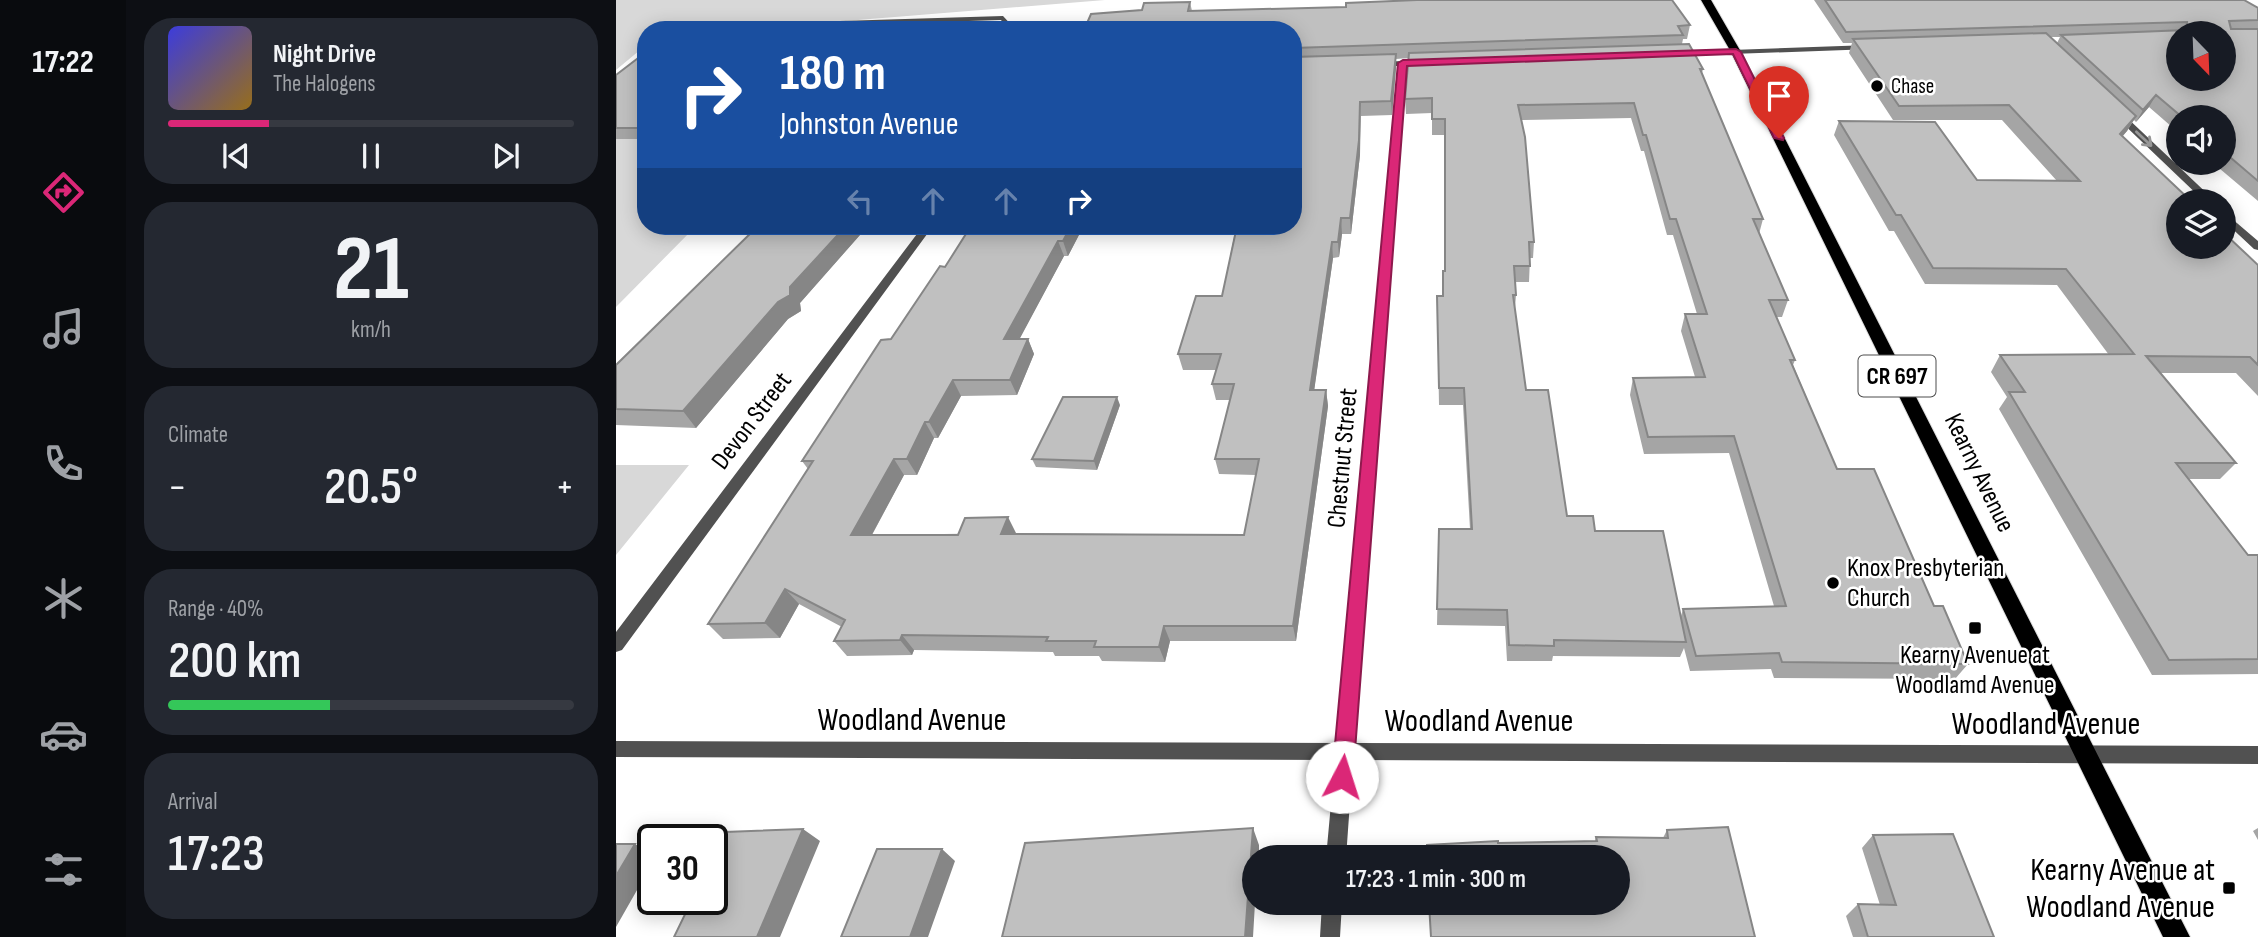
<!DOCTYPE html>
<meta charset="utf-8">
<style>
:root{--surface:#171b24;--page:#242831;--text:#f1f3f6;--muted:#9ea1a6;--line:#363941;--accent:#db2777}
body{margin:0;font-family:"Sofia Sans Condensed",sans-serif;background:var(--page);color:var(--text);height:100vh;display:flex;flex-direction:column;font-size:26px;white-space:nowrap}
*{box-sizing:border-box;margin:0}
p{font-size:23px;color:var(--muted)}
.icon{flex:none;width:38px;height:38px;fill:none;stroke:currentColor;stroke-width:2;stroke-linecap:round;stroke-linejoin:round}
.map{position:relative;flex:1;overflow:hidden}
.panel{display:flex;flex-direction:column;gap:18px;padding:18px;background:#0d0f14;width:490px}
.panel>*{flex:none}
.guide{position:absolute;left:21px;top:21px;width:665px;height:214px;border-radius:28px;box-shadow:0 4px 18px #0003;background:#1a4fa0;color:#fff;overflow:hidden}
.needle{width:46px;rotate:157deg}
.buttons{position:absolute;left:1550px;top:21px;display:grid;gap:14px}
.buttons a{display:grid;place-items:center;width:70px;height:70px;border-radius:50%;background:var(--surface);box-shadow:0 4px 18px #0003;font-size:35px}
.speed{position:absolute;left:21px;top:824px;display:flex;gap:14px;font-size:35px;font-weight:700;text-align:center}
.speed>*{display:grid;place-content:center;width:91px;height:91px;border-radius:50%;background:var(--surface);box-shadow:0 4px 18px #0003;line-height:1}
.speed .limit{border:4px solid #111;border-radius:10px;background:#fff;color:#111}
.pin{position:absolute;display:grid;place-items:center;width:60px;height:60px;color:#fff;margin:-72px -30px;border-radius:50% 50% 50% 0;rotate:-45deg;box-shadow:0 0 7px #0007}
.pin .icon{rotate:45deg}
.me{position:absolute;width:77px;margin:-38px;rotate:5deg;stroke-linejoin:round;filter:drop-shadow(0 0 5px #0008)}
.turn{display:flex;align-items:center;gap:24px;height:147px;padding:0 28px;font-size:32px}
.turn .icon{width:91px;height:91px;stroke-width:2.5}
.turn b{display:block;font-size:49px;line-height:60px}
.lanes{display:flex;align-items:center;height:66px;padding:0 28px;background:#0003;justify-content:center;gap:35px;direction:ltr}
.lanes .off{opacity:.35}
.big{font-size:52px;font-weight:600;line-height:1.1}
.panel .widget{flex:1;display:flex;flex-direction:column;justify-content:center;gap:10px;min-width:0;padding:0 24px;border-radius:28px;background:var(--page)}
.panel .dial{align-items:center;gap:0}
.dial b{font-size:91px;line-height:1}
.song{display:flex;align-items:center;gap:21px}
.cover{width:84px;height:84px;border-radius:10px;background:linear-gradient(135deg,hsl(240 70% 55%),hsl(40 70% 35%))}
.played{height:7px;border-radius:4px;background:linear-gradient(90deg,var(--accent) 25%,var(--line) 25%)}
.keys{display:flex;justify-content:space-around;direction:ltr}
.heat{display:flex;justify-content:space-between;align-items:center;font-size:38px;direction:ltr}
.charge{height:10px;border-radius:5px;background:linear-gradient(90deg,#34c759 40%,var(--line) 0)}
.trip{position:absolute;left:626px;top:845px;width:388px;height:70px;border-radius:35px;background:var(--surface);box-shadow:0 4px 18px #0003;font-weight:600;line-height:70px;text-align:center}
main{display:flex;flex:1;min-height:0}
.dock{display:flex;flex-direction:column;width:126px;justify-content:space-around;align-items:center;background:#090b0e;color:var(--muted)}
.dock .icon{width:49px;height:49px}
.dock .on{color:var(--accent)}
.dock b{font-size:32px;color:var(--text)}
.map>svg:first-child{display:block}
.green{fill:#d8d8d8}
.lines{fill:none;stroke-linecap:round;stroke-linejoin:round}
.primary-casing{stroke:#dbdbdb;stroke-width:2}
.street{fill:#515151;fill-rule:evenodd}
.primary{fill:#000;fill-rule:evenodd}
.wall{fill:#a5a5a5;fill-rule:evenodd}
.shaded-wall{fill:#868686}
.building{fill:#c0c0c0;stroke:#868686;stroke-width:2;fill-rule:evenodd}
.oneway{stroke:#979797}
.route{fill:#db2777;stroke:#8e194d;stroke-width:2}
.poi-dot{fill:#000;stroke:#fff;stroke-width:2.5}
.labels{text-anchor:middle;dominant-baseline:central;stroke-width:5;stroke-linejoin:round;paint-order:stroke}
.far-poi-label{font-size:21px;fill:#000;stroke:#fff;text-anchor:start}
.shield{fill:#fff;stroke:#4c4c4c;stroke-width:2}
.shield-label{font-size:24px;font-weight:bold;fill:#000}
.street-label{font-size:26px;fill:#000;stroke:#fff}
.poi-label{font-size:26px;fill:#000;stroke:#fff;text-anchor:start}
.near-street-label{font-size:32px;fill:#000;stroke:#fff}
.near-poi-label{font-size:32px;fill:#000;stroke:#fff;text-anchor:end}
</style>
<main>
<nav class="dock">
<b>17:22</b>
<svg class="icon on" aria-label="directions" viewBox="0 0 24 24"><path d="M12 3l9 9-9 9-9-9zM9 14v-3h6M13 9l2 2-2 2"/></svg>
<svg class="icon" aria-label="music" viewBox="0 0 24 24"><path d="M9 18V5l10-2v13"/><circle cx="6" cy="18" r="3"/><circle cx="16" cy="16" r="3"/></svg>
<svg class="icon" aria-label="phone" viewBox="0 0 24 24"><path d="M5 4h4l2 5-3 2q2 4 5 5l2-3 5 2v4C11 20 4 13 5 4z"/></svg>
<svg class="icon" aria-label="climate" viewBox="0 0 24 24"><path d="M12 3v18M4 7l16 10M4 17L20 7"/></svg>
<svg class="icon" aria-label="car" viewBox="0 0 24 24"><path d="M5 17H2v-5l4-1 3-4h7l3 4 3 1v5h-3M9 17h6M6 11h13"/><circle cx="7" cy="17" r="2"/><circle cx="17" cy="17" r="2"/></svg>
<svg class="icon" aria-label="filters" viewBox="0 0 24 24"><path d="M4 7h16M4 17h16"/><circle cx="9" cy="7" r="2"/><circle cx="15" cy="17" r="2"/></svg>
</nav>
<section class="panel">
<div class="widget">
<div class="song"><i class="cover"></i><div><b>Night Drive</b><p>The Halogens</p></div></div>
<div class="played"></div>
<div class="keys"><svg class="icon" aria-label="previous" viewBox="0 0 24 24"><path d="M18 5L8 12l10 7zM5 5v14"/></svg><svg class="icon" aria-label="pause" viewBox="0 0 24 24"><path d="M8 5v14M16 5v14"/></svg><svg class="icon" aria-label="next" viewBox="0 0 24 24"><path d="M6 5l10 7-10 7zM19 5v14"/></svg></div>
</div>
<div class="widget dial"><b>21</b><p>km/h</p></div>
<div class="widget"><p>Climate</p>
<div class="heat"><a>−</a><b class="big">20.5°</b><a>+</a></div>
</div>
<div class="widget"><p>Range · 40%</p><b class="big">200 km</b><div class="charge"></div></div>
<div class="widget"><p>Arrival</p><b class="big">17:23</b></div>
</section>
<div class="map">
<svg width="1642" height="937" viewBox="0 0 1642 937">
<rect width="100%" height="100%" fill="#fff"/>
<!-- green -->
<path class="green" d="M0 0H489L119 30H30V45L0 70Z
M30 113V226H80L0 307V114Z
M0 465H73L0 555Z"/>
<g class="lines">
<!-- primary casing -->
<g class="primary-casing">
<path id="primary" d="M1085 0H1095L1125 52 1574 937H1547L1115 52Z"/>
</g>
<!-- street -->
<path class="street" d="M387 16 400 30H392L385 20 224 25 220 23 224 21Z
M1254 45H1257V49L1060 56 1056 54 1060 52Z
M809 60 813 62 812 64 791 65 739 743 1642 746V764L737 760 730 858H710L719 760 0 757V741L721 743 783 66H763L759 64 763 62Z
M1500 113H1506L1599 201H1588L1500 117Z
M1608 212 1642 241V250L1638 249 1608 221Z
M307 226H317L6 650 0 652V632Z
M706 903H726L724 937H704Z"/>
<!-- primary -->
<use href="#primary" class="primary"/>
</g>
<!-- wall -->
<path class="wall" d="M1198 0H1628L1642 8V201L1597 163H1608V117H1563V133L1533 107 1520 122 1518 120 1511 131 1506 137 1642 265V396L1620 373H1544L1620 463 1604 479H1573L1632 555H1642V674L1536 675 1383 409 1391 397 1375 372 1384 355H1493L1441 285 1309 284 1278 231H1273L1218 135 1223 121 1361 180 1441 181 1386 120H1277L1233 53 1236 43H1227ZM1434 37H1444L1441 43Z
M574 2 576 11 1074 25 1071 39H1067L1066 44 1087 69 1086 73 1147 219 1143 234 1172 300 1166 317H1160L1179 360 1177 365 1221 469 1318 606 1352 664 1339 679 1158 678 1155 669 1074 671 1068 648 1064 657 937 656 936 661H891L889 626 821 625 823 529H854L847 405H823L821 296H827L829 271V135H816V113L790 114 789 99 793 58 780 59V68L776 115 745 116 744 155 735 234H726L723 257 717 258 698 390H710L712 406 680 641H554L549 662 486 661 483 656H439L437 652 298 650 296 655 231 656 218 641 226 627 183 604 164 638 107 639 92 624 192 469 186 461 275 339 329 267 355 226H677V30L526 10ZM1015 118 1025 151H1028L1051 235H1057L1081 314H1069L1065 331 1079 377 1017 378 1014 395 1028 454 1113 453 1158 606 1067 609 1065 616 979 531 951 516 910 390 899 308 900 295 899 282H913L914 258H917L918 242 905 120ZM619 232 606 296 562 354 567 370H600L596 384 600 400H614L599 459 603 474 640 475 628 535 400 533 256 535 288 475H301L318 438H322L345 396 401 395 418 354 412 339H403L448 256H452L464 233Z
M30 52V139H0V75Z
M142 226H250L251 227 184 303 185 311 172 319 80 428 0 425V365Z
M504 405 481 470 420 467 416 459Z
M1112 827 813 903 882 843 979 841 980 837 1047 838 1051 830Z
M1642 828V840L1637 831Z
M1257 835 1378 937H1237L1230 916 1242 904 1264 905 1246 848Z"/>
<!-- shaded-wall -->
<path class="shaded-wall" d="M171 24 174 30H164Z
M780 54V68L776 115 775 101Z
M1540 95 1533 107 1520 122 1527 110Z
M744 102V155L735 234 734 218Z
M1520 116 1511 131 1495 149 1504 134Z
M725 218 726 234 723 257 722 242Z
M230 226H250L251 227 184 303 185 311 172 319 80 428 67 411 174 287Z
M455 226H461L464 233 452 256 447 241Z
M442 241 448 256 395 355 388 339Z
M716 242 717 258 696 406 694 390Z
M412 339 418 354 401 395 394 380Z
M337 380 345 396 322 438 313 422Z
M710 390 712 406 680 641 677 626Z
M501 397 504 405 481 470 478 461Z
M309 422 318 438 301 475 291 459Z
M278 459 288 475 247 551 235 535Z
M392 517 400 533 394 549 385 534Z
M169 589 183 604 164 638 149 623Z
M548 626 554 641 549 662 543 647Z
M286 635 298 650 296 655 284 640Z
M637 828 643 845V858H639V903L637 937H629Z
M187 829 204 841 164 937H141Z
M19 844 37 855V862L0 927V876Z
M326 849 339 861 312 937H294Z"/>
<!-- building -->
<path class="building" d="M801 0H1056L1074 25 1062 26 1067 35 677 48V30H468L475 14 526 10 528 3 574 2 572 11 730 7V3Z
M1209 0H1628L1642 8V20L1613 21 1615 29H1642V181L1608 152V117H1566L1540 95 1527 110 1445 35 1570 30 1571 22 1230 32ZM1563 33H1608V79H1563Z
M247 22 430 26 426 30H240Z
M171 24 164 30H91L95 27Z
M1430 33 1520 116 1504 134 1575 201H1563V247H1608V233L1642 265V365L1634 357 1530 356 1620 463H1560L1632 555H1642V659L1553 660 1393 392H1409L1384 355 1518 354 1450 269 1317 268 1285 215H1280L1223 121 1319 122 1361 180 1464 181 1393 105 1283 106 1237 39Z
M1073 44 1087 69H1084L1147 219H1137L1172 300H1153L1179 360H1174L1221 469H1258L1318 606H1327L1352 664 1166 662 1163 653 1080 656 1067 609 1170 606 1118 436 1032 437 1017 378 1089 377 1069 314H1091L1060 219H1054L1030 135H1027L1018 103 902 105 909 137 918 242H913L914 266H898L900 295H897L910 390H932L951 516H977L979 531H1047L1070 642 938 640V646L893 645 891 610 821 609 823 529H856L848 388H823L821 296H827V271H829V119H816V98L789 99 793 53Z
M30 52V128H0V75Z
M780 54 775 101 744 102 743 140 734 218H725L722 242H716L694 390H710L677 626H548L543 647H478L480 641H430L432 637 286 635 284 640 218 641 229 620 169 589 149 623 92 624 197 461H186L265 340 275 339 324 266 329 267 355 226H455L447 241H442L388 339H412L394 380H337L313 422H309L291 459H278L235 535H342L349 518 392 517 385 534 628 535 643 459H599L618 384H596L605 354H562L580 296H606L621 226H677V57Z
M142 226H230L174 287V295L162 302 67 411 0 409V365Z
M447 397H501L478 461 416 459Z
M1112 827 1139 937H815L813 903H1003V858H811V845L882 841V843L981 841 980 837 1052 838 1051 830Z
M637 828 629 937H386L409 843Z
M187 829 141 937H58L76 900H96V859L109 832Z
M1337 834 1378 937H1252L1242 904 1280 905 1257 835Z
M0 844H19L0 876Z
M261 849H326L294 937H225Z"/>
<!-- one-way arrows -->
<defs><path id="oneway-shaft" d="M-6 0H5M1.5-3L5.5 0L1.5 3" fill="none" stroke-width="1.6" stroke-linecap="round" stroke-linejoin="round" transform="scale(1.75)"/></defs>
<use class="oneway" href="#oneway-shaft" transform="translate(1528 139) rotate(43)"/>
<!-- route -->
<path class="route" d="M1120 49 1125 52 1168 138 1167 140 1158 138 1117 54 791 66 737 777 734 784 726 787 719 784 716 777 782 63 787 60Z"/>
<!-- markers -->
<g class="poi-dot">
<circle cx="1261" cy="86" r="7"/>
<circle cx="1217" cy="583" r="7"/>
<rect x="1352" y="621" width="14" height="14" rx="3.5"/>
<rect x="1606" y="881" width="14" height="14" rx="3.5"/>
</g>
<g class="labels">
<!-- far-poi labels -->
<g class="far-poi-label">
<text x="1275" y="86">Chase</text>
</g>
<!-- shield labels -->
<rect class="shield" x="1242.5" y="355.5" width="77" height="41" rx="5"/>
<g class="shield-label">
<text x="1281" y="376">CR 697</text>
</g>
<!-- street labels -->
<g class="street-label">
<text transform="translate(136 421) rotate(-53)">Devon Street</text>
<text transform="translate(727 458) rotate(-85)">Chestnut Street</text>
<text transform="translate(1363 473) rotate(64)">Kearny Avenue</text>
</g>
<!-- poi labels -->
<g class="poi-label">
<text x="1231" y="568">Knox Presbyterian<tspan x="1231" dy="30">Church</tspan></text>
<text x="1359" y="655" text-anchor="middle">Kearny Avenue at<tspan x="1359" dy="30">Woodlamd Avenue</tspan></text>
</g>
<!-- near-street labels -->
<g class="near-street-label">
<text x="296" y="720">Woodland Avenue</text>
<text x="863" y="721">Woodland Avenue</text>
<text x="1430" y="724">Woodland Avenue</text>
</g>
<!-- near-poi labels -->
<g class="near-poi-label">
<text x="1599" y="870">Kearny Avenue at<tspan x="1599" dy="37">Woodland Avenue</tspan></text>
</g>
</g>
</svg>
<div class="buttons">
<a><svg class="needle" viewBox="-14 -14 28 28"><path d="M0-13l5 13h-10z" fill="#e53935"/><path d="M0 13l5-13h-10z" fill="#9ea1a6"/></svg></a>
<a><svg class="icon" aria-label="sound" viewBox="0 0 24 24"><path d="M4 9h4l5-4v14l-5-4H4zM17 9q2 3 0 6"/></svg></a>
<a><svg class="icon" aria-label="layers" viewBox="0 0 24 24"><path d="M12 4l9 5-9 5-9-5zM3 14l9 5 9-5"/></svg></a>
</div>
<div class="speed"><div class="limit">30</div></div>
<div class="pin" style="left:1163px;top:138px;background:#d93025"><svg class="icon" aria-label="arrive" viewBox="0 0 24 24"><path d="M6 21V4h12l-3 4 3 4H6"/></svg></div>
<svg class="me" style="left:726px;top:777px" viewBox="-20 -20 40 40"><circle r="19" fill="#fff"/><path d="M0-13L10 11 0 6-10 11z" fill="#db2777"/></svg>
<div class="trip">17:23 · 1 min · 300 m</div>
<div class="guide">
<div class="turn"><svg class="icon" aria-label="right" viewBox="0 0 24 24"><path d="M7 20v-9h11M14 6l5 5-5 5"/></svg><div><b>180 m</b>Johnston Avenue</div></div>
<div class="lanes"><svg class="icon off" aria-label="left" viewBox="0 0 24 24"><path d="M17 20v-9H6M10 6l-5 5 5 5"/></svg><svg class="icon off" aria-label="ahead" viewBox="0 0 24 24"><path d="M12 20V5M6 11l6-6 6 6"/></svg><svg class="icon off" aria-label="ahead" viewBox="0 0 24 24"><path d="M12 20V5M6 11l6-6 6 6"/></svg><svg class="icon" aria-label="right" viewBox="0 0 24 24"><path d="M7 20v-9h11M14 6l5 5-5 5"/></svg></div>
</div>
</div>
</main>
